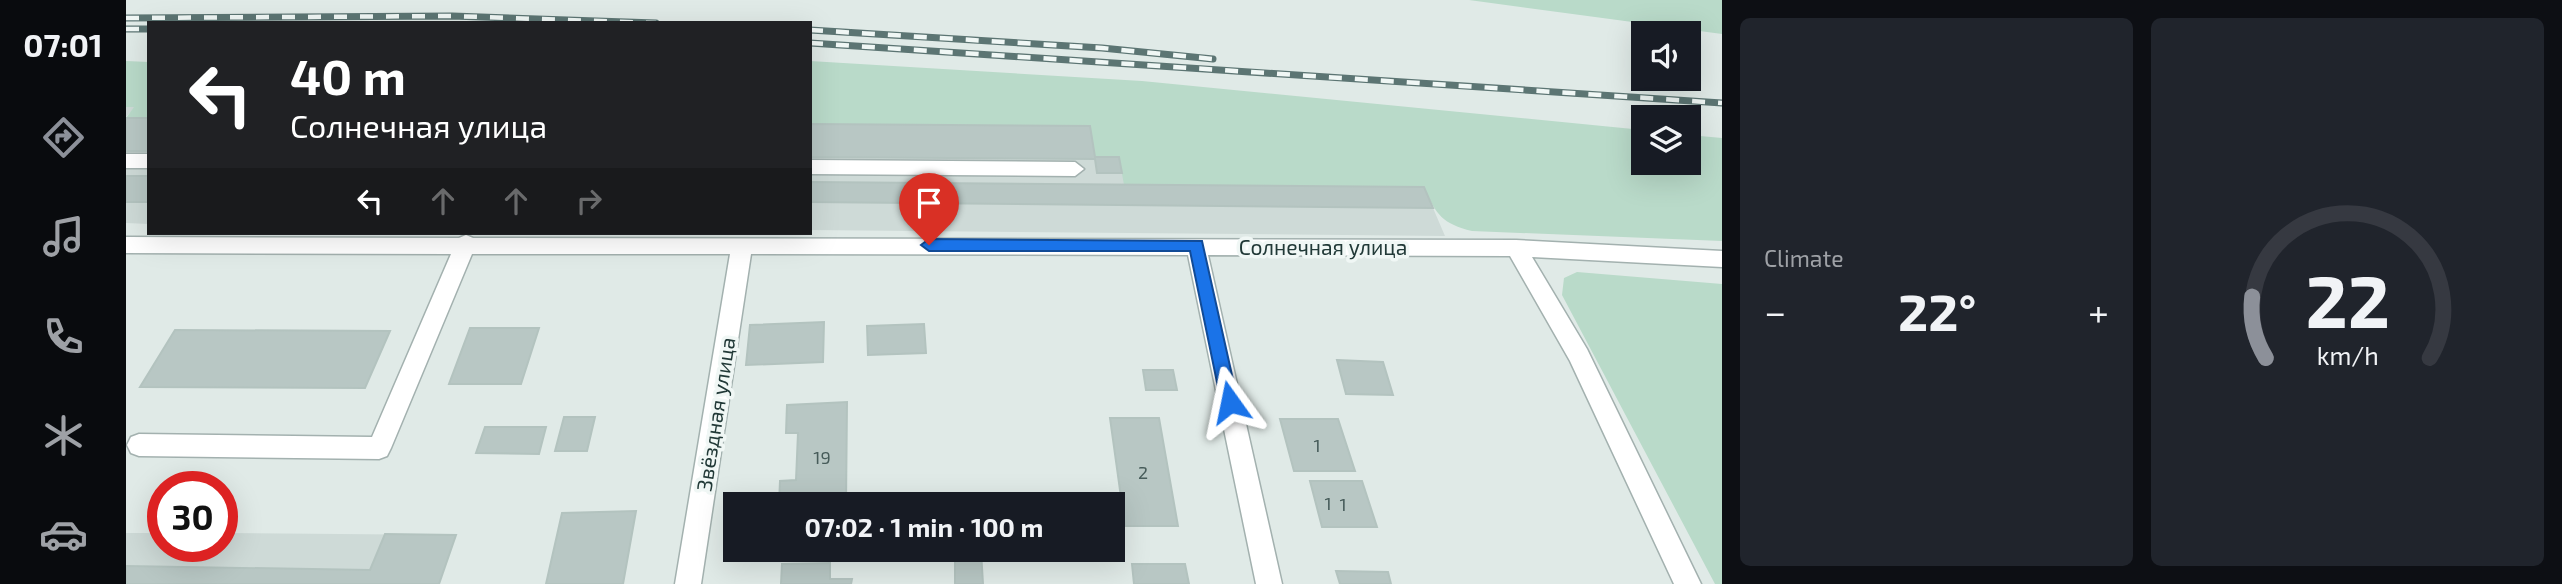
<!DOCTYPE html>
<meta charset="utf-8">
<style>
:root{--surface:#171b24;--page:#20242c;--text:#f1f3f6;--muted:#9ea1a6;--line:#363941;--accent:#8c9099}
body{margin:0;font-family:"Exo 2",sans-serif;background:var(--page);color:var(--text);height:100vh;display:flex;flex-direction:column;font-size:26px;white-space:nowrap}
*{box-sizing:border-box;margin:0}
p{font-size:23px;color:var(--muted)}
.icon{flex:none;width:38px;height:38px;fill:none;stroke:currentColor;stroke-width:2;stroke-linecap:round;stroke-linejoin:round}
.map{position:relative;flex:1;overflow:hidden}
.drawer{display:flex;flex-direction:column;gap:18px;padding:18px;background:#0d0f14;width:840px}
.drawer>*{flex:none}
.banner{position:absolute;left:21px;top:21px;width:665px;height:214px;border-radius:0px;box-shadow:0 7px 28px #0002;background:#202124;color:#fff;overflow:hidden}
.fabs{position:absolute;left:1505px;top:21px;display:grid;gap:14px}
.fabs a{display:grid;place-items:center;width:70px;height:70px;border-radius:0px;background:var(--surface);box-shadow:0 7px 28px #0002;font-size:35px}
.speed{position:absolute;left:21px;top:471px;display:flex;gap:14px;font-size:35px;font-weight:700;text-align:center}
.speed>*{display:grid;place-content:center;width:91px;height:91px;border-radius:50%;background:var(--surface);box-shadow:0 7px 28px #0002;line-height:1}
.speed .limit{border:10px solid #d22;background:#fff;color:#111}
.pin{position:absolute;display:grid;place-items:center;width:60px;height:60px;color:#fff;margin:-72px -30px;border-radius:50% 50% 50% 0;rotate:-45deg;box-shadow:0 0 7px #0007}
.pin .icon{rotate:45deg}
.me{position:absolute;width:77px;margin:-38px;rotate:348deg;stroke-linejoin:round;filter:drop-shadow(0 0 5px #0008)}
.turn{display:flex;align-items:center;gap:24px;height:147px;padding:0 28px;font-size:32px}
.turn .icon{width:91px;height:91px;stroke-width:2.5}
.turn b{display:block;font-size:49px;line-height:60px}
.lanes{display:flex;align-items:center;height:66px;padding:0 28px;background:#0003;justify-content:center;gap:35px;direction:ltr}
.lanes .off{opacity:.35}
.big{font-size:52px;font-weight:700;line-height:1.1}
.drawer .tile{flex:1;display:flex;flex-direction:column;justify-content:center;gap:10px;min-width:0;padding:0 24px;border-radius:10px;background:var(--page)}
.drawer .dial{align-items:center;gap:0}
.dial svg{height:182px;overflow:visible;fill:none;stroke:var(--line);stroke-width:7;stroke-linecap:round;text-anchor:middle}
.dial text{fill:var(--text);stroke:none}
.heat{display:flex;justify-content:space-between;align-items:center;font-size:38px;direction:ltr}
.drawer .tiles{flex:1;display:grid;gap:18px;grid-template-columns:repeat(2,1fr)}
.trip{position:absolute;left:597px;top:492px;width:402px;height:70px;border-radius:0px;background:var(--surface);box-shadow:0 7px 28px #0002;font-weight:700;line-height:70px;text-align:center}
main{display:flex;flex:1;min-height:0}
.dock{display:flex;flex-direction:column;width:126px;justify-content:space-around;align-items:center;background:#090b0e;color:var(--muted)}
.dock .icon{width:49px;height:49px}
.dock .selected{color:var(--accent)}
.dock b{font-size:32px;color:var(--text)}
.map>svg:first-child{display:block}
.built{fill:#cedad7}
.green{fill:#b9dac9}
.building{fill:#b8c7c4;stroke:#b3c3bf;stroke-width:2}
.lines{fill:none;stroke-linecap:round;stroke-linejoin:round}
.minor-casing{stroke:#a3b1af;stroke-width:3}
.minor{fill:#fff;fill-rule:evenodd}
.rail-casing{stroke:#5c7573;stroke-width:7}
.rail{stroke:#f0f7f5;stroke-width:4.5;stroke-dasharray:13;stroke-linecap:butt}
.route{fill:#1a73e8;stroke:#114b97;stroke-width:2}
.labels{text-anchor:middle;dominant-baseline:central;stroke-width:7;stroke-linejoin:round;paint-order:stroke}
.number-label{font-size:18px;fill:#475c5a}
.street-label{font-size:21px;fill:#213937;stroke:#f0f7f5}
</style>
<main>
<nav class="dock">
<b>07:01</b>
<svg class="icon selected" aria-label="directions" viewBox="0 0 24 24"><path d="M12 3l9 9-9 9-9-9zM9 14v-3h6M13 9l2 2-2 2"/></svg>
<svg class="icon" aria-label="music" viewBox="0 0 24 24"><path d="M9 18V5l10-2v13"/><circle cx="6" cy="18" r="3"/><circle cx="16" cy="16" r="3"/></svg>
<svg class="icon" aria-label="phone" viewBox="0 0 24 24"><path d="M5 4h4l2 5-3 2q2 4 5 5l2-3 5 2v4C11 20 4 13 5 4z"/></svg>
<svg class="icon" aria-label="climate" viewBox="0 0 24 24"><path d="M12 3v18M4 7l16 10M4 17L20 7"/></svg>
<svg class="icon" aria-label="car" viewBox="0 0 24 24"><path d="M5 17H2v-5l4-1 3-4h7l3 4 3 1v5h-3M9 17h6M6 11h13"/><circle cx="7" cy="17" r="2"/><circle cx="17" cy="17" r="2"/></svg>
</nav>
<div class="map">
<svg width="1596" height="584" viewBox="0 0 1596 584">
<rect width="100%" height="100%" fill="#e0eae7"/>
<!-- built -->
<path class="built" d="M0 107H9L0 117 23 118V224L0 223Z
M684 124 964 126 969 156 1298 187 1319 236 684 230Z
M0 533H37V546H96V533L330 535 313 584H0Z"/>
<!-- green -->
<path class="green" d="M1343 0H1596V34Z
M0 61 23 62V118H0L8 107H0Z
M684 61 1016 81 1517 130V163H1563V135L1596 138V241L1346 231C1317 224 1310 215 1298 187L998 185 993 157H969L964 126 684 124Z
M1451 272 1596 284V584H1589L1436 295 1438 278Z"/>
<!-- building -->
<path class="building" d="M0 118H23V151H0Z
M684 124 964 126 969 157H993L996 173H971L969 159 684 157Z
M0 176H23V202H0Z
M684 182 1298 187 1307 208 684 202Z
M698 322 697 362 620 365 624 325Z
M798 324 800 353 742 355 741 326Z
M344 328H413L395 384H323Z
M49 330 264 331 239 388 14 387Z
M1211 360 1257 362 1267 395 1220 394Z
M1017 370H1047L1051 390H1020Z
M721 402 720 504H653L654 481 670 480 672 433H660L661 405Z
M438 417H469L461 451H429Z
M984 418H1033L1052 526H999Z
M1154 419H1212L1229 471H1168Z
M359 427H420L413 454 350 453Z
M1184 481H1236L1251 527H1196Z
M510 511 497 584H420L436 513Z
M259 534 330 535 313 584H0V566L244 570Z
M829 551H855L857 584H829Z
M704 563V579H726L725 584H655L656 564Z
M1006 564H1059L1063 584H1008Z
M1210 571 1262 572 1265 584H1214Z"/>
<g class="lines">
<!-- minor casing -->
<g class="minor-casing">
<path id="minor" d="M0 154H23V168H0Z
M684 160 949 162 958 169 949 176 684 174Z
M340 235 347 238 1390 240 1596 251V267L1406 257 1461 349 1575 584H1548L1444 361 1384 256 1082 255 1156 584H1130L1062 255 625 254 575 584H549L604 254H346L265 448 261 456 253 459 13 456 5 453 1 445 5 437 13 434 246 437 325 254 0 253V237L333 238Z"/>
</g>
<!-- minor -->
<use href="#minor" class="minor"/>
<!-- rail casing -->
<g class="rail-casing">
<path id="rail" d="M0 18 326 16 530 23
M0 29H23
M684 30 976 48 1087 59
M684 43 1596 103"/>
</g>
<!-- rail -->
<use href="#rail" class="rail"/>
</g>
<!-- route -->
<path class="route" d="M803 239 1076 241 1112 402 1110 407H1098L1095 402 1064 251H803L795 245Z"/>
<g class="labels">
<!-- number labels -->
<g class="number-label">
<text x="1191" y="445">1</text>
<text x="696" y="457">19</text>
<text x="1017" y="472">2</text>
<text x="1202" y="503">1</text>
<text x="1217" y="504">1</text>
</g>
<!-- street labels -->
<g class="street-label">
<text x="1197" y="246">Солнечная улица</text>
<text transform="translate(589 414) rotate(-81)">Звёздная улица</text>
</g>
</g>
</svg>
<div class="fabs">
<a><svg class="icon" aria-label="sound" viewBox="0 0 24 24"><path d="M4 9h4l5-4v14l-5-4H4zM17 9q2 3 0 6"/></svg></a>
<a><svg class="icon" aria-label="layers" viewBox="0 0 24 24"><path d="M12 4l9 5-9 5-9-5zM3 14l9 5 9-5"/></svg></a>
</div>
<div class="speed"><div class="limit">30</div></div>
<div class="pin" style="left:803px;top:245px;background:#d93025"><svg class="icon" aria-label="arrive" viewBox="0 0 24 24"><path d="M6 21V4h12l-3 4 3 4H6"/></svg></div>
<svg class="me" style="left:1104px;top:402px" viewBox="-20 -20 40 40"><path d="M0-17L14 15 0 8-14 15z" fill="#1a73e8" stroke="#fff" stroke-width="4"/></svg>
<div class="trip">07:02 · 1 min · 100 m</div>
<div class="banner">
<div class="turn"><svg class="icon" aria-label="left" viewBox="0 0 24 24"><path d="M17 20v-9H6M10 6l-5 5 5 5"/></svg><div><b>40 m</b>Солнечная улица</div></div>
<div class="lanes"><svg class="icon" aria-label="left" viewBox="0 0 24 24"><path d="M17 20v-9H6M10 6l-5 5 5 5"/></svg><svg class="icon off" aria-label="ahead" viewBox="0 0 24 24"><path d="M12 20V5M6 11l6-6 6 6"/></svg><svg class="icon off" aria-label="ahead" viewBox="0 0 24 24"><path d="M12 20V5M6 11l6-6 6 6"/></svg><svg class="icon off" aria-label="right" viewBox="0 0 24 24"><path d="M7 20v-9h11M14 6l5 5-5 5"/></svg></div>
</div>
</div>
<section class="drawer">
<div class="tiles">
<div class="tile"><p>Climate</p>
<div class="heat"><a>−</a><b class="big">22°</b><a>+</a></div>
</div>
<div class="tile dial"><svg viewBox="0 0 100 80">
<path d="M14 69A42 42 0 1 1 86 69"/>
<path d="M14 69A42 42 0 0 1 8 42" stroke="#8c9099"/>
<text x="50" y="56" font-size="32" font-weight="700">22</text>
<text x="50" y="72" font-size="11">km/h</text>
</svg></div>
</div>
</section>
</main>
